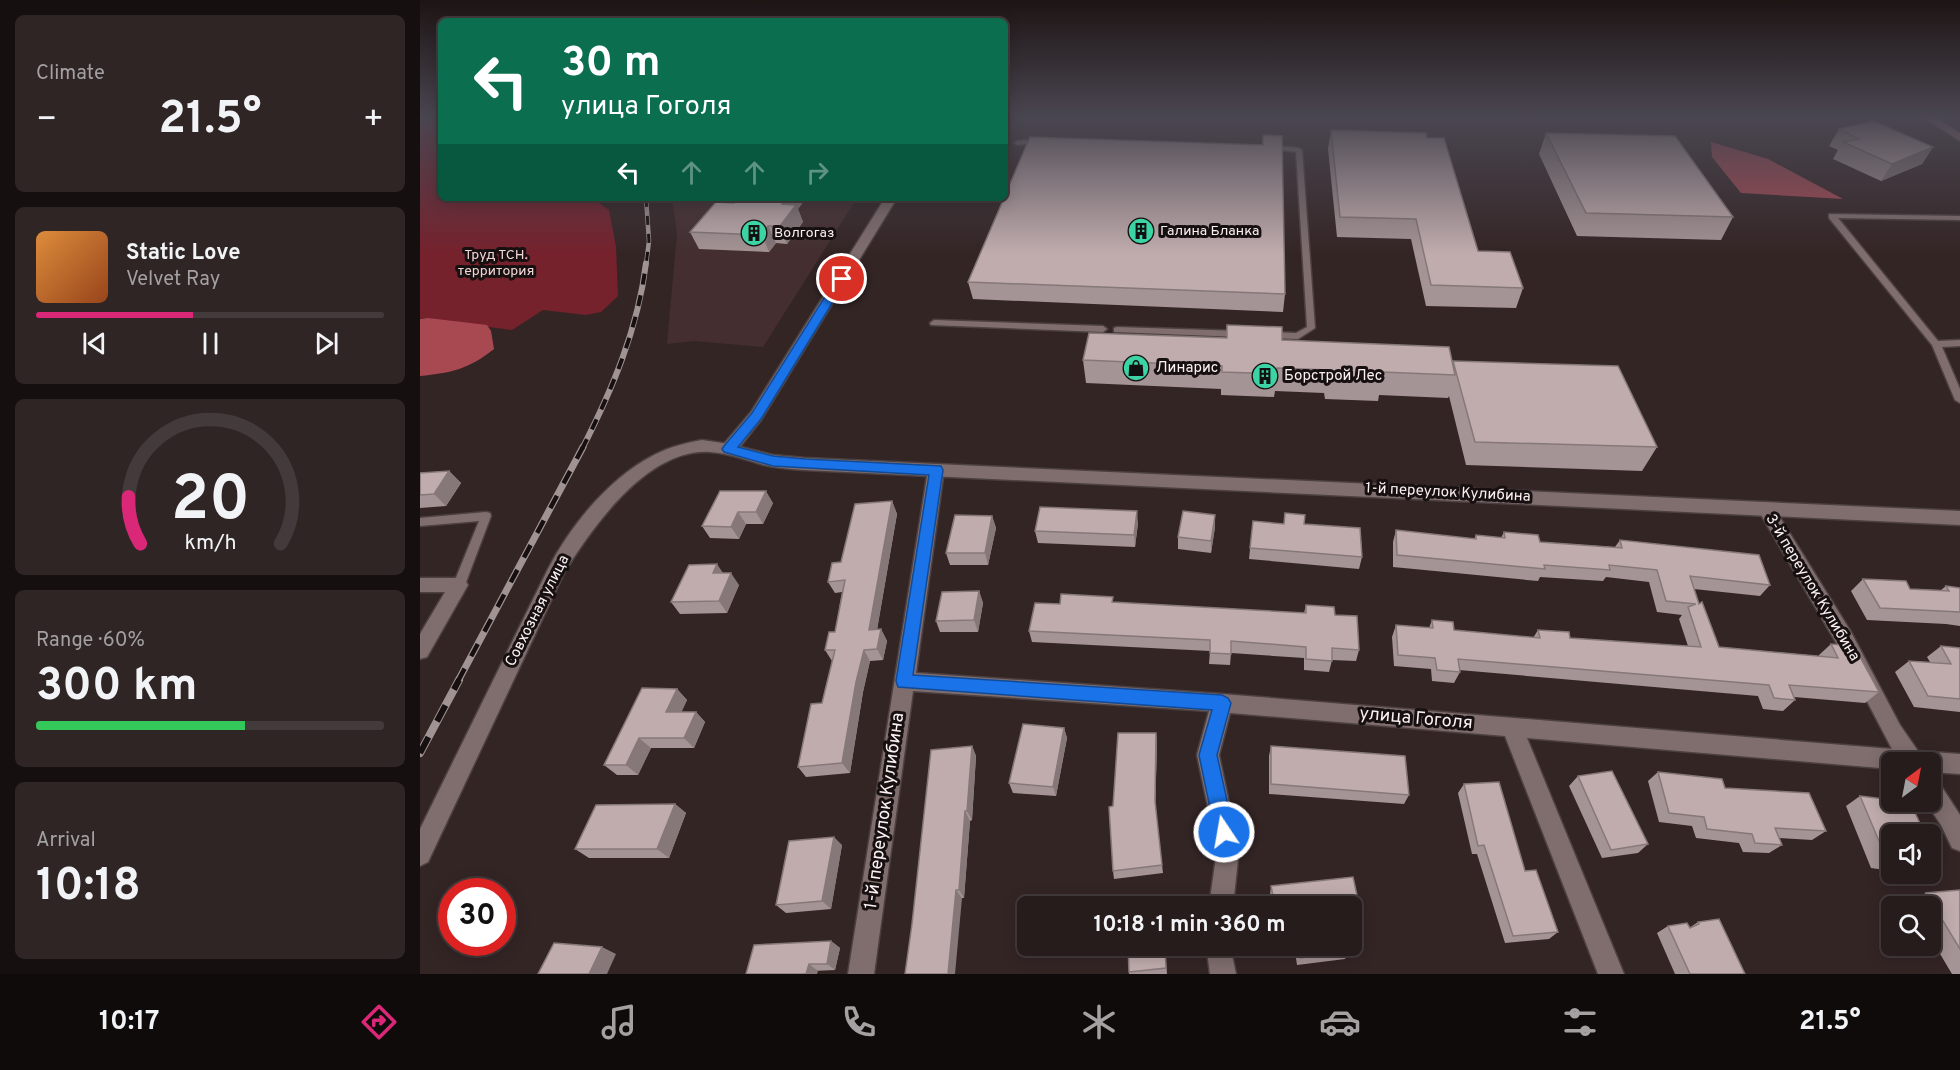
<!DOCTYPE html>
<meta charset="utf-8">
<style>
:root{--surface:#271c1c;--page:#2f2525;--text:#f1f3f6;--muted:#a4a1a3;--line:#433a3b;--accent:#db2777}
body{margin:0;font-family:Overpass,sans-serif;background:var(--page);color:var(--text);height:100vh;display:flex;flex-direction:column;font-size:22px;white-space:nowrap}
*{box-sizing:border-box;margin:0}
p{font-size:20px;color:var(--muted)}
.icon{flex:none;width:33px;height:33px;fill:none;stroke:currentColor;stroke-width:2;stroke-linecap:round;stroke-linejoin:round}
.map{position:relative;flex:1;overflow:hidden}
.drawer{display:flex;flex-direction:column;gap:15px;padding:15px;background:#150f0f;width:420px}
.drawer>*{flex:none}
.hud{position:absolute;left:18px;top:18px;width:570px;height:183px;border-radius:9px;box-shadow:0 3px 15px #0003,0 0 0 2px var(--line);background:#0b6e4f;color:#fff;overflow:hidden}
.needle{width:39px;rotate:32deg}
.tools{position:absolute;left:1461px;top:752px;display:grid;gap:12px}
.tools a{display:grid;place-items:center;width:60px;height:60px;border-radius:9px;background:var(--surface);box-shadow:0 3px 15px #0003,0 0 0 2px var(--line);font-size:30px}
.speed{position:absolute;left:18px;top:878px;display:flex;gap:12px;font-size:30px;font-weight:700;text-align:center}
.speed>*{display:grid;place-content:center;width:78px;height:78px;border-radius:50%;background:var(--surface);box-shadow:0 3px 15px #0003,0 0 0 2px var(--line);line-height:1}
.speed .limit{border:9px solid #d22;background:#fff;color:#111}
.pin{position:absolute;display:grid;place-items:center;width:51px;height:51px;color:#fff;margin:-26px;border:3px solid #fff;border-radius:50%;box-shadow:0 2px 6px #0007}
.me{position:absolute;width:66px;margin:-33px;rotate:348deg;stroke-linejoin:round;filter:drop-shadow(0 0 4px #0008)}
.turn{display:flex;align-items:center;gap:21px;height:126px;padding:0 24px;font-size:27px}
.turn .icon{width:78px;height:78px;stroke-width:2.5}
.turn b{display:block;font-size:42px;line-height:51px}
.lanes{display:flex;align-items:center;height:57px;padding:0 24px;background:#0003;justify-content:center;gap:30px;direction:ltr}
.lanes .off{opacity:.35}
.big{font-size:45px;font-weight:700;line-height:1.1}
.drawer .card{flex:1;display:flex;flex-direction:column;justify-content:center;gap:9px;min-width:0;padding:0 21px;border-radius:9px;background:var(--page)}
.drawer .dial{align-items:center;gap:0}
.dial svg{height:156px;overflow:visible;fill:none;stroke:var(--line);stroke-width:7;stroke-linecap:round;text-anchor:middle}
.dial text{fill:var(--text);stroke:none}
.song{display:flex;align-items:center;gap:18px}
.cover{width:72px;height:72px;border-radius:9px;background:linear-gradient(135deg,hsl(30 70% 55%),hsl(20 70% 35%))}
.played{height:6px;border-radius:3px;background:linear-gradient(90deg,var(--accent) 45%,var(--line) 45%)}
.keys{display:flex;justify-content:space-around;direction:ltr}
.heat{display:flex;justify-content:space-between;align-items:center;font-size:33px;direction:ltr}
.charge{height:9px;border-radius:4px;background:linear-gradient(90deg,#34c759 60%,var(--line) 0)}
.trip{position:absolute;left:597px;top:896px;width:345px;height:60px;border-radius:9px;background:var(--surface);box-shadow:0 3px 15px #0003,0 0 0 2px var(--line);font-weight:700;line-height:60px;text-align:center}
.tab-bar{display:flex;height:96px;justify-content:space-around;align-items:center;background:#100b0b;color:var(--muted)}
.tab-bar .icon{width:42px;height:42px}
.tab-bar .on{color:var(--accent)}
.tab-bar b{font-size:27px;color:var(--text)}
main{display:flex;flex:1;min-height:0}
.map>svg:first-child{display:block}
.built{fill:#442e2f}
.green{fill:#75222d}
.water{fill:#a84952}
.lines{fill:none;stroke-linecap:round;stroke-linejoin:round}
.service-casing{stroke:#4c4040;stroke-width:3}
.minor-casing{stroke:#4c4040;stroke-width:3}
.tertiary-casing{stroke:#4c4040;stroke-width:3}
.secondary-casing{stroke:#4c4040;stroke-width:3}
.service{fill:#806e6e;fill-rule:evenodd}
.minor{fill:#806e6e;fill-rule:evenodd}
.tertiary{fill:#806e6e;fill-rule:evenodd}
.secondary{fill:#a37c7d;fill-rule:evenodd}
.rail-far3-casing{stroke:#a09393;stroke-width:4.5}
.rail-far2-casing{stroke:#a09393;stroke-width:6}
.rail-far1-casing{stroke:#a09393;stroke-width:7}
.rail-casing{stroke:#a09393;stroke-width:8}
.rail-far3{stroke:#171010;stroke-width:3;stroke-dasharray:9;stroke-linecap:butt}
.rail-far2{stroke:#171010;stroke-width:4;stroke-dasharray:11;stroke-linecap:butt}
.rail-far1{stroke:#171010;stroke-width:4.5;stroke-dasharray:14;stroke-linecap:butt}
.rail{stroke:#171010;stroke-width:6;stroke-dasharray:18;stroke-linecap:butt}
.wall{fill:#a59495}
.shaded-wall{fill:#867879}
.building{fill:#c0acad;stroke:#867879;stroke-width:1.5}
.route{fill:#1a73e8;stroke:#114b97;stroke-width:1.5}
.labels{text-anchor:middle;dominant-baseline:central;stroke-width:6;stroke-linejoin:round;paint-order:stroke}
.far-poi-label{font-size:14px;fill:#fcf1f2;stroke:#171010;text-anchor:start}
.far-park-label{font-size:14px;fill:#f1d5d6;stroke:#171010}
.poi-label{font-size:15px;fill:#fcf1f2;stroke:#171010;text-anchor:start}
.street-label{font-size:15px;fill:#fcf1f2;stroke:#171010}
.near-street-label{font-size:18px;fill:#fcf1f2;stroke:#171010}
</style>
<main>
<section class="drawer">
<div class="card"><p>Climate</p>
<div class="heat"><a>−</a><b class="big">21.5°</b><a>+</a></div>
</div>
<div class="card">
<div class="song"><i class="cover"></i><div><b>Static Love</b><p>Velvet Ray</p></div></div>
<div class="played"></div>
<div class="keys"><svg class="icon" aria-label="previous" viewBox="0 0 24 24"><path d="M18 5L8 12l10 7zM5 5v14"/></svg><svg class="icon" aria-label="pause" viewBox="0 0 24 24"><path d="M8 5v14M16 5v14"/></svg><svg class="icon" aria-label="next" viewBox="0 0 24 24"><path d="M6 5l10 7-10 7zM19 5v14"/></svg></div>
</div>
<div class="card dial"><svg viewBox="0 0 100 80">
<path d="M14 69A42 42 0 1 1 86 69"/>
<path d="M14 69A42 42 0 0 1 8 45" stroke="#db2777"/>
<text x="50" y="56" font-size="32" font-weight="700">20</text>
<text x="50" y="72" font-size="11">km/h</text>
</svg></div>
<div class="card"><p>Range · 60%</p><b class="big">300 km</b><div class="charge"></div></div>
<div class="card"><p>Arrival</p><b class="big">10:18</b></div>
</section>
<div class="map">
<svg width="1540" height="974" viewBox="0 0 1540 974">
<rect width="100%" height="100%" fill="#342525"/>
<!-- built -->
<path class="built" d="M252 198H437L343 347 274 341 247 344 257 234Z"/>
<!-- green -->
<path class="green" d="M0 118H21V198H172L189 210 196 247 198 296 181 312 166 315 123 310 92 330 0 318Z"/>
<!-- water -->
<path class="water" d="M1291 142 1348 159 1423 199 1321 193 1292 157Z
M8 318 67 325 71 331 74 349C49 369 31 373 0 376V319Z"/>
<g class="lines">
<!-- service casing -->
<g class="service-casing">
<path id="service" d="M621 139 624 141 623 142 597 145 594 143 597 141Z
M849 145 879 148 882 150 895 328 878 339 848 338 844 335 848 332 876 333 887 327 876 152 847 148V146Z
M1409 214 1540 216V220L1418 218 1518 341 1540 340V346L1522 347 1540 389V403L1535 400 1512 345 1409 218Z
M514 320 683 326 687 329 683 332 511 325 510 323Z
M697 327 820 331 824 334 820 337 694 332V328Z
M66 512 70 513 71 516 45 585 43 588 39 590 35 588 33 585 59 521 0 526V518Z"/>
</g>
<!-- minor casing -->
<g class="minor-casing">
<path id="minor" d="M465 198H477L341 420 315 453H303L301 449 303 445 331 412Z
M516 464 522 466 524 470 496 673 802 694 1472 749 1417 644 1337 508 1339 503 1345 502 1351 503 1431 632 1480 725 1498 751 1540 754V774L1510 772V762H1472V769L1107 738 1204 974H1178L1085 736 810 713 799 755 819 850 813 906H789L797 850 777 755 789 711 493 691 454 974H428L508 470 510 466Z
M0 578H39L45 580 48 585 7 657 0 659V634L25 592H0Z
M1510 778 1518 781 1540 815V851L1532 848 1521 825 1505 801H1510Z
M786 945H810L816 974H790Z"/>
</g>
<!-- tertiary casing -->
<g class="tertiary-casing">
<path id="tertiary" d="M282 440 309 444 353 455 385 458 1540 511V525L385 470C371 469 357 468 344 465 326 460 309 453 290 452 228 448 173 526 144 573L8 862 0 866V829L128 569C150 526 190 477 234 455 249 447 265 443 282 440Z"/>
</g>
<!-- secondary casing -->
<g class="secondary-casing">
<path id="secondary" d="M1504 118H1516L1540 133V141Z"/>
</g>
<!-- service -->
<use href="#service" class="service"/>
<!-- minor -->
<use href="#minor" class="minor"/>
<!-- tertiary -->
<use href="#tertiary" class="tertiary"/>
<!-- secondary -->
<use href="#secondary" class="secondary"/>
<!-- rail-far3 casing -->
<g class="rail-far3-casing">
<path id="rail-far3" d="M226 198 229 241 226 265"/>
</g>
<!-- rail-far2 casing -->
<g class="rail-far2-casing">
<path id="rail-far2" d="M162 449C192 390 218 329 226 263"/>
</g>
<!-- rail-far1 casing -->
<g class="rail-far1-casing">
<path id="rail-far1" d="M38 681 163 447"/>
</g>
<!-- rail casing -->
<g class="rail-casing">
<path id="rail" d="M0 753 39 680"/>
</g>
<!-- rail-far3 -->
<use href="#rail-far3" class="rail-far3"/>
<!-- rail-far2 -->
<use href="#rail-far2" class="rail-far2"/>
<!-- rail-far1 -->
<use href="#rail-far1" class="rail-far1"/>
<!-- rail -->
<use href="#rail" class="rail"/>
</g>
<!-- wall -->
<path class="wall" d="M1419 129 1513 147 1502 164 1461 181 1413 159 1418 150 1409 146Z
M911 130 1007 138 1058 251 1103 288 1096 308 1006 306 991 239 917 237 908 149Z
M1126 133 1313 217 1301 240 1157 236 1119 154Z
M843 135 865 294 863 312 553 299 548 282 842 145Z
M318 198H386L378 209 383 222 367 244 356 243 349 252 279 249 270 232 314 203Z
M862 340 1033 364V361L1237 447 1222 471 1046 465 1029 396 1028 398 959 395 958 401 905 399 904 393 855 391 854 397 801 395V389L666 383 663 360Z
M29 471 41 483 26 506 0 508V473Z
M300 491 353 503 343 524H326L319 539 290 538 282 526Z
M472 501 477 514 457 630 461 629 467 641 463 660 450 661 443 692 430 773 386 777 378 767 402 703 412 661 405 650 415 632 422 592 415 593 408 582 421 562Z
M865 513 942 557 939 569 829 559 833 521 864 524Z
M572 516 576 528 568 565H530L526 553Z
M718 523 715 547 618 543 615 531Z
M795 527 791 553 758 549V537Z
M976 530 1054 539 1056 535 1081 538 1084 532 1120 542 1195 547 1200 540 1350 585 1340 596 1274 589 1279 604 1299 647 1399 656V655L1411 644 1459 692 1445 703 1374 697 1375 700 1363 711 1343 709 1338 696 1039 670 1040 672 1034 683 1012 681 1011 669 974 666 972 637 976 625 1009 628 1012 620 1034 630 1113 638 1118 630 1150 638 1268 646 1259 619 1262 615 1237 612 1229 582 1186 577 1183 581 1120 577 1118 581 973 567V542Z
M1443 579 1490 589 1521 590 1526 586 1540 588V626L1526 624 1447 620 1431 591Z
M319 585 307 613 260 614 251 602Z
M559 591 563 603 558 632H520L516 621Z
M694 603 884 613 886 605 915 615 939 650 936 661 912 660 909 672 884 670V658L811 653 810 665 789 664 790 651 612 642 609 631 640 604Z
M1521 646 1540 648V712L1494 707 1475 672 1489 661 1510 662 1507 657Z
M257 689 267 700 261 712H276L285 722 274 748H231L218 775H197L184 765Z
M644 728 647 738 636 796 593 793 589 783Z
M736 733 737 744 735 808 743 873 694 879 693 871V806Z
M552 746 556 756 552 820 550 821 544 898H542L485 974Z
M851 746 989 795 984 804 849 794V756Z
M1238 772 1406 831 1392 840 1359 838 1362 845 1349 853 1323 852 1319 843 1276 838 1272 826 1239 822 1228 781Z
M1158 776 1228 844 1218 853 1182 858 1149 786Z
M1044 784 1105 871 1138 932 1129 939 1085 943 1057 854H1052L1038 793Z
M1440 796 1472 834V871L1451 868 1426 806Z
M255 804 266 813 249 858H169L155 849Z
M422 845 411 909 366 913 356 905Z
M1510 846 1520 866 1510 871Z
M851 886 938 900 934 908H932V906H851L850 895Z
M1540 890V974H1532L1510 937V906H1492L1489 901 1506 893Z
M1278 922 1325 974H1255L1237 933 1248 926 1269 928Z
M411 941 420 948 415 970 326 974Z
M745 945 747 974H709V972Z
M874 945H927L929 952 925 959 877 965Z"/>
<!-- shaded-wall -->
<path class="shaded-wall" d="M1513 147 1502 164 1461 181 1472 164Z
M367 198H386L378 209 383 222 367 244 360 226 362 204Z
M348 226 356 243 349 252 342 235Z
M29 471 41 483 26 506 14 494Z
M346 491 353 503 343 524 336 512Z
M472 501 477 514 455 641 449 630Z
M717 511 718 523 715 547 714 535Z
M318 512 326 524 319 539 311 527Z
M795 515V527L791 553V541Z
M572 516 576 528 568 565 565 553Z
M297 564 305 576 293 573Z
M311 573 319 585 307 613 299 601Z
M559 591 563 603 558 632 554 620Z
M461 629 467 641 463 660 457 649Z
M444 650 450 661 443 692 430 773 422 763 436 682Z
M257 689 267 700 257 722 246 712Z
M276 712 285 722 274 748 264 738Z
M644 728 647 738 636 796 633 787Z
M736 733 737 744 735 811V801Z
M219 738 231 748 218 775 206 765Z
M552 746 556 756 552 820 547 811Z
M255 804 266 813 249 858 237 849Z
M545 811 550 821 544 898 539 890Z
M414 837 422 845 411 909 402 901Z
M536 890 542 898 535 974H528Z
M411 941 420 948 415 970 407 964Z
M182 947 196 954 187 974H169Z
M389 964 398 971 397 974H386Z"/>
<!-- building -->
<path class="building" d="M1453 121 1513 147 1472 164 1423 142 1439 139 1419 129Z
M911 130 1006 133 1007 138H1024L1058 251 1090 252 1103 288 1011 285 996 219 920 217Z
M1126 133 1255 136 1313 217 1166 213Z
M843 135 862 136 865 294 548 282 584 198H585V195L610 137 843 145Z
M318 198H367L362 204 376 205 360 226H348L342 235 270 232 296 202 314 203Z
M807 325 862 327V340L1029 347 1035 375 962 372 963 378 908 376V370L857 368V374L802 372V366L663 360 669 333 807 338Z
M1033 361 1198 366 1237 447 1055 442Z
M29 471 14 494 0 495V473Z
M300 491H346L336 512H318L311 527 282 526Z
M472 501 449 630 461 629 457 649 444 650 436 682 422 763 378 767 391 704 402 703 415 650H405L409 632H415L425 580 408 582 412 563 421 562 435 504Z
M620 507 717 511 714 535 615 531Z
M763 511 795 515 791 541 758 537Z
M865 513 885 515 884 524 940 528 942 557 830 548 833 521 864 524Z
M535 515 572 516 565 553H526Z
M976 530 1056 539V535L1085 538 1084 532 1118 535 1120 542 1202 548 1200 540 1339 555 1350 585 1270 576 1279 604 1282 602 1299 647 1418 658 1411 644 1434 646 1459 692 1369 685 1375 700 1354 698 1349 685 1038 659 1040 672 1017 670 1015 658 978 655 976 625 1013 628 1012 620 1033 622 1034 630 1120 638 1118 630 1149 632 1150 638 1281 647 1268 607 1276 604 1246 601 1237 570 1189 565 1190 570 1124 565 1125 569 977 555Z
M297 564 293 573H311L299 601 251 602 269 565Z
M1443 579 1486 581 1490 589 1529 591 1526 586 1540 588V612L1460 608Z
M559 591 554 620 516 621 522 592Z
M641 594 693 597 692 602 886 613V605L914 607 915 615 937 616 939 650 912 648V661L886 659V647L811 641V654L790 653V640L609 631 615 603 640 604Z
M1521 646 1540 648V699L1508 696 1489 661 1531 664Z
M222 688 257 689 246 712H276L264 738H219L206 765H184Z
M603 724 644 728 633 787 589 783Z
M698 733H736L735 801 742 865 693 871 689 807 693 806Z
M552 746 547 811H545L539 890H536L528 974H485L492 924 511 750Z
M851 746 985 756 989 795 851 784Z
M1192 771 1228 844 1191 850 1158 776Z
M1238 772 1302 779 1305 788 1389 793 1406 831 1355 828 1362 845 1335 843 1332 834 1287 829 1284 817 1249 813Z
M1079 782 1105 871 1116 870 1138 932 1093 936 1064 845 1058 846 1044 784Z
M1440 796 1472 800V801L1490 802 1505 834H1472V860H1467Z
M255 804 237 849H155L176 805Z
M414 837 402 901 356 905 369 841Z
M1510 846 1520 866 1510 865Z
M933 877 938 900 918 902 919 906H855L851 886Z
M1540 890V949L1506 893Z
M763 896 764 906H679V903Z
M1299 919 1325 974H1270L1248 926 1267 923 1270 928 1279 924 1278 922Z
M411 941 407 964H389L386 974H326L334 945Z
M134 943 182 947 169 974H118Z
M708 945H745L746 968 709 972Z
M878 945H927L929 952 880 958Z"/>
<!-- sky -->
<linearGradient id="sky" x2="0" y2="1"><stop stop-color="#1d1414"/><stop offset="0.46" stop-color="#4a4651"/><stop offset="1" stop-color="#4a4651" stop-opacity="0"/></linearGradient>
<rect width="1540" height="254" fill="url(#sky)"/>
<!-- route -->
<path class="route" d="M422 276 427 279 341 419 318 447 353 456 385 459 521 466 523 470 493 675 802 695 808 698 811 703 797 755 814 832 811 838 804 841 798 838 795 832 779 755 792 710 478 687 476 681 509 475 353 466 304 452 302 449 304 446 332 413 416 279Z"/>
<!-- icons -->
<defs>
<g id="building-disc" transform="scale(1.35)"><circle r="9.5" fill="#3cd4a4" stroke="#171010"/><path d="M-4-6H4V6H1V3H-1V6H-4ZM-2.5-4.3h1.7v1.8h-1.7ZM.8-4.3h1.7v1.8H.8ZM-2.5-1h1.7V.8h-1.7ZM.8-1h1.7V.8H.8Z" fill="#111"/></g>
<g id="shop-disc" transform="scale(1.35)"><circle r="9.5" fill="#3cd4a4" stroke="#171010"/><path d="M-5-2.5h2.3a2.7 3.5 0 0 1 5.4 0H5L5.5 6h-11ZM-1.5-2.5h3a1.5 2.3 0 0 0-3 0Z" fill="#111"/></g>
</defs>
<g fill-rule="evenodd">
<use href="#building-disc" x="721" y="231"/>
<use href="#building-disc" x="334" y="233"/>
<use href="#shop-disc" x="716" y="368"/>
<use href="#building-disc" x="845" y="376"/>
</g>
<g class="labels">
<!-- far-poi labels -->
<g class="far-poi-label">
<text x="740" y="231">Галина Бланка</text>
<text x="354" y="233">Волгогаз</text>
</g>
<!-- far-park labels -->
<g class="far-park-label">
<text x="76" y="255">Труд ТСН.<tspan x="76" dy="16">территория</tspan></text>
</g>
<!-- poi labels -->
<g class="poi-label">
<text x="736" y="368">Линарис</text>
<text x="864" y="376">Борстрой Лес</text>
</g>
<!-- street labels -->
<g class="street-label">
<text transform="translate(1028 493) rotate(3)">1-й переулок Кулибина</text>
<text transform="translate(1392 588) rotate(59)">3-й переулок Кулибина</text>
<text transform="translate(118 611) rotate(-63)">Совхозная улица</text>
</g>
<!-- near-street labels -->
<g class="near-street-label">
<text transform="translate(996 719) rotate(5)">улица Гоголя</text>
<text transform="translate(465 811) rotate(-82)">1-й переулок Кулибина</text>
</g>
</g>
</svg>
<div class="tools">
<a><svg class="needle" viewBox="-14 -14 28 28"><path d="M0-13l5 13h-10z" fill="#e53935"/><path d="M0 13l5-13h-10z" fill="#a4a1a3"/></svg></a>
<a><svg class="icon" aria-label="sound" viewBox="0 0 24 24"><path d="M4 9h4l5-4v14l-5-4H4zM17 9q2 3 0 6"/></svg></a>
<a><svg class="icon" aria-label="search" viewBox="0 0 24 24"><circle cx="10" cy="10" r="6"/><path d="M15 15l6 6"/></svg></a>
</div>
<div class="speed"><div class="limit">30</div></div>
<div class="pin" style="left:422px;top:279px;background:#d93025"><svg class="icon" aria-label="arrive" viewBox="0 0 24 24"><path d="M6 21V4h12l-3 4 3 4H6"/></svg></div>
<svg class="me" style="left:804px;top:832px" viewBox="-20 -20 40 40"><circle r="17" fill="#1a73e8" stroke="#fff" stroke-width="3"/><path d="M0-11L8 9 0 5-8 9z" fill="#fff"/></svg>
<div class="trip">10:18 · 1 min · 360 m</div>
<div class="hud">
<div class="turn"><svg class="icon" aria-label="left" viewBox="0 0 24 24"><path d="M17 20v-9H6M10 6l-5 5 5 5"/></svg><div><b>30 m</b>улица Гоголя</div></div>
<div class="lanes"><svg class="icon" aria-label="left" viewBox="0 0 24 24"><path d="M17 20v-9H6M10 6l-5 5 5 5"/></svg><svg class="icon off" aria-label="ahead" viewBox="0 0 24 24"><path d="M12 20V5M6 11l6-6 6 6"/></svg><svg class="icon off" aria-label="ahead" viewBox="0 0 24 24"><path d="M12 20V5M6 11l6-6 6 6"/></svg><svg class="icon off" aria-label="right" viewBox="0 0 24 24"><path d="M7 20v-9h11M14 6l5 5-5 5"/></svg></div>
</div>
</div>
</main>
<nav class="tab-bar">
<b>10:17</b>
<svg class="icon on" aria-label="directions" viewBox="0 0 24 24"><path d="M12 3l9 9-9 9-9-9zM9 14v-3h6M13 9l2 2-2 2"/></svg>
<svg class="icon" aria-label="music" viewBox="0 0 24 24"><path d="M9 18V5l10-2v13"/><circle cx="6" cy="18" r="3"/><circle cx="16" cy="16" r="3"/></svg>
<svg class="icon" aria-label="phone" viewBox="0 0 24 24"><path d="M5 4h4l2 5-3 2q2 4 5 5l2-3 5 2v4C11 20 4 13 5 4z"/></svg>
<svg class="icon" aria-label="climate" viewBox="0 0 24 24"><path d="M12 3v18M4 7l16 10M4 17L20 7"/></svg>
<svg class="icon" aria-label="car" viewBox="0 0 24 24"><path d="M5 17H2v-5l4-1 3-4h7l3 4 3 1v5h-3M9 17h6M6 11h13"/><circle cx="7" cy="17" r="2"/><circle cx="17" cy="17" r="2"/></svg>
<svg class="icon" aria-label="filters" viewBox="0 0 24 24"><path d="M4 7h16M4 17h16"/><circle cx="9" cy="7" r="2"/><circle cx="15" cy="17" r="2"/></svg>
<b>21.5°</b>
</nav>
